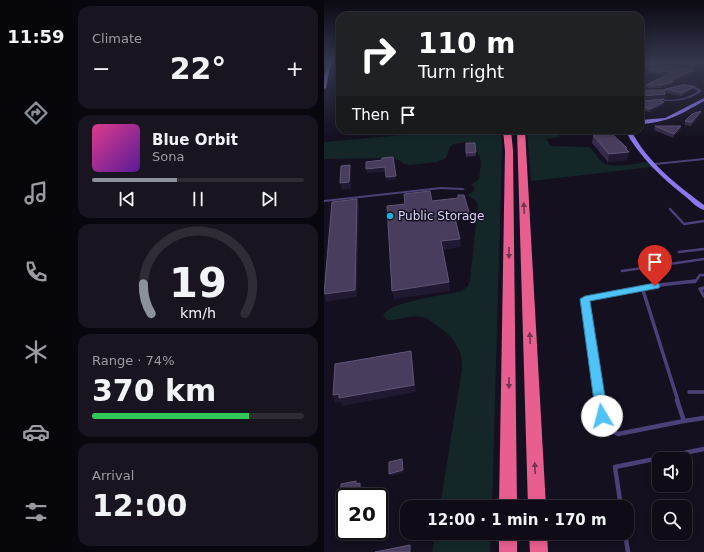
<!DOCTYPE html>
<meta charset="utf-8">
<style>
:root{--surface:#0f0c17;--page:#181520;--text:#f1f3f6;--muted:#9b9ba1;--line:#2f2c36;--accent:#8c9099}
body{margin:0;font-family:"DejaVu Sans",sans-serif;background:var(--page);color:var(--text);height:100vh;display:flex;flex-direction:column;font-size:15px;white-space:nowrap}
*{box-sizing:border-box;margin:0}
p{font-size:13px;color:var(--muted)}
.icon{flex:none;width:22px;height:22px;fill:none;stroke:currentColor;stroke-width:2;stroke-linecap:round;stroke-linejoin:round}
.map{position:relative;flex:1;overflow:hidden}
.drawer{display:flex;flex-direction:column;gap:6px;padding:6px;background:#08070d;width:252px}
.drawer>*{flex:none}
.guide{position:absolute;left:12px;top:12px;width:308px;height:122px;border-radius:12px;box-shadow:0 2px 6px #0003,0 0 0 1px var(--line);background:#202124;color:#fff;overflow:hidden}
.buttons{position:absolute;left:328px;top:452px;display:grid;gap:8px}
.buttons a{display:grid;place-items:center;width:40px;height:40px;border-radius:8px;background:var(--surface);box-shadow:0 2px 6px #0003,0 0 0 1px var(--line);font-size:20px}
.speed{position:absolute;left:12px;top:488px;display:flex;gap:8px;font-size:20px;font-weight:700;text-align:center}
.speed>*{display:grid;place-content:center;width:52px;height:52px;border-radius:50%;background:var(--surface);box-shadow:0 2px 6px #0003,0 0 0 1px var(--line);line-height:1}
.speed .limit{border:2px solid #111;border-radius:6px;background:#fff;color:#111}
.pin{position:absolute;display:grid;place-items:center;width:34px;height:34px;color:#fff;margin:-41px -17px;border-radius:50% 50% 50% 0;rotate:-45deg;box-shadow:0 0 4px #0007}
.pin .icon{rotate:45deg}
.me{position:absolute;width:44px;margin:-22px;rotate:352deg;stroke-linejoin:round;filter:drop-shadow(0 0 3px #0008)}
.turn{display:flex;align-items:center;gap:14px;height:84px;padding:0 16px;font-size:18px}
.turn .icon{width:52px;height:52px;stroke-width:2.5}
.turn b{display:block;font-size:28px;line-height:34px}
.then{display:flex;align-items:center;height:38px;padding:0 16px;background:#0003;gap:8px;font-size:15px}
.big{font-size:30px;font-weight:600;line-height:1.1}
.drawer .card{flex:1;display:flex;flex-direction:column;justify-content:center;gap:6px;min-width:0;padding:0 14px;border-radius:12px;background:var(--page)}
.drawer .dial{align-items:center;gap:0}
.dial svg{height:104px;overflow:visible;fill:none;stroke:var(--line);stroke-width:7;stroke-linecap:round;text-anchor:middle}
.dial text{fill:var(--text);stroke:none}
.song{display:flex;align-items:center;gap:12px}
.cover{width:48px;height:48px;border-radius:6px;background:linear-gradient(135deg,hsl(330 70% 55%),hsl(270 70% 35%))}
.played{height:4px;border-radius:2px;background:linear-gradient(90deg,var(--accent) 40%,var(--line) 40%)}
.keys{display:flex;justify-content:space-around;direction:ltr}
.heat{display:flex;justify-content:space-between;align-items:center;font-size:22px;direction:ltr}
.charge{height:6px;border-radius:3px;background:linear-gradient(90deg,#34c759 74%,var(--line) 0)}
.trip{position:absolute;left:76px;top:500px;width:234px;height:40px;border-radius:12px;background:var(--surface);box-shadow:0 2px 6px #0003,0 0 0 1px var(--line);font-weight:600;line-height:40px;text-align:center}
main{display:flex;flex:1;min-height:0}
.menu{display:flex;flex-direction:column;width:72px;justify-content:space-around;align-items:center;background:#060509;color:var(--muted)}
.menu .icon{width:28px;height:28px}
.menu .current{color:var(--accent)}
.menu b{font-size:18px;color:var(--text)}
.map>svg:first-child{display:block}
.green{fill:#142628}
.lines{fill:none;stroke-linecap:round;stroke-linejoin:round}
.lane-far2{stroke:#4a4178;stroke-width:2.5}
.lane-far1{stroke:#4a4178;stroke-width:3.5}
.lane{stroke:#4a4178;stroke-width:4.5}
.street{fill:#4a4178;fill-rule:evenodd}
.secondary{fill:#8a78ec;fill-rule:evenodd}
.highway{fill:#e85f8f;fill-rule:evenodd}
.wall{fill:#362b4a}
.shaded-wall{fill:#211831}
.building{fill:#483d5d;stroke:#5f5575}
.oneway{fill:#733451}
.route{fill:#4fc3f7;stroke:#337fa1}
.poi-dot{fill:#1fafda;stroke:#14101f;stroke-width:1.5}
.labels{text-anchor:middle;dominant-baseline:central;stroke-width:3;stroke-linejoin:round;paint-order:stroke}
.poi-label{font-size:12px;fill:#ddd4f9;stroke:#14101f;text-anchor:start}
</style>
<main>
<nav class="menu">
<b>11:59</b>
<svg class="icon current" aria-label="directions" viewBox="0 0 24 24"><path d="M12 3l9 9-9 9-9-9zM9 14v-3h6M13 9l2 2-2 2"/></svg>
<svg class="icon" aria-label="music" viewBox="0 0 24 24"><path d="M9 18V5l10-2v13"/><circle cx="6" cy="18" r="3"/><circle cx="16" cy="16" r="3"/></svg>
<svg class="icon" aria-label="phone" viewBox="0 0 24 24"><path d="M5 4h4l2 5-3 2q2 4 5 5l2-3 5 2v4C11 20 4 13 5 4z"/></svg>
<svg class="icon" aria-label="climate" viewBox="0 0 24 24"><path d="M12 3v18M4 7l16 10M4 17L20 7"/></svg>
<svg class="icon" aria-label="car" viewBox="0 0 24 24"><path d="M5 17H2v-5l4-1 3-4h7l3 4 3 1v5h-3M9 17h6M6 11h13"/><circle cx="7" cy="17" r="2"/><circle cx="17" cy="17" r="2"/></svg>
<svg class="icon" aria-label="filters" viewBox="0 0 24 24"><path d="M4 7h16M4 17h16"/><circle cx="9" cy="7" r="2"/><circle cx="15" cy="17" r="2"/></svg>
</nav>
<section class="drawer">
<div class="card"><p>Climate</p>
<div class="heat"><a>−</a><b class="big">22°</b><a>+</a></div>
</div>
<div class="card">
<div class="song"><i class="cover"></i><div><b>Blue Orbit</b><p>Sona</p></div></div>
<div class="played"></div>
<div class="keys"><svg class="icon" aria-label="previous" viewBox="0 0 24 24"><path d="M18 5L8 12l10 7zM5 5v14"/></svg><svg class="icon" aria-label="pause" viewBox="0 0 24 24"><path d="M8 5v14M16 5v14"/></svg><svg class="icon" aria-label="next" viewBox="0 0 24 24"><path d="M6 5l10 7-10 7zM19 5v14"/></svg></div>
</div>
<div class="card dial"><svg viewBox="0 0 100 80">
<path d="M14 69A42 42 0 1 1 86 69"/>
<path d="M14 69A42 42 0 0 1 8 46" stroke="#8c9099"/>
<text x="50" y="56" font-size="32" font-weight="700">19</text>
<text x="50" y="72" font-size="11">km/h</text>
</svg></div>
<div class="card"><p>Range · 74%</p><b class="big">370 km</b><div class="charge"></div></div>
<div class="card"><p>Arrival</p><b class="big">12:00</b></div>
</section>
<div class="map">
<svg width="380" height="552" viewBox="0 0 380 552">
<rect width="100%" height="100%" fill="#14101f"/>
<!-- green -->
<path class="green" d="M93 130H177L178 147 168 507H116L138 369C139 348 128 336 112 325 108 322 104 318 99 317 88 314 75 320 64 320L59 316C64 301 123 295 138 291L144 286 146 280 154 205 151 200 143 195 150 191 151 188 147 185 155 179 157 162 151 144 144 142 129 144 126 147 122 158 112 162 86 165 80 164 75 160 65 158 0 159V142L89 134 93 133Z
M203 130H230L236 137 223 139 226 146 264 147C270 150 272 156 277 161 287 170 311 163 324 162L328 167 207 181Z
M112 533H167L166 552H108Z"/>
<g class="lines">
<!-- lane-far2 -->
<path class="lane-far2" d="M346 209 360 224 380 221
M355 252 380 249
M298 271 380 259
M366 282H371L376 275H380"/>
<!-- lane-far1 -->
<path class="lane-far1" d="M318 287 354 401
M380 288 376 289 380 296
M365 392H380
M276 401 261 299 318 287 371 281"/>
<!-- lane -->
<path class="lane" d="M276 400C278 414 280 427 294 434L360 421
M353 400 360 421 380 418
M297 507 291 467 380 449
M301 533 304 552"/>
<!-- street -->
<path class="street" d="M316 64H332L333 65 332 66H316Z
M360 84C367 85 372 86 378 91 357 107 339 97 316 104V102C330 97 345 102 359 98 364 97 369 94 374 91 356 79 347 95 332 91Z
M380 158V160L331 165 329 164 331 163Z
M117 187 139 188 141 189 139 190 117 189 0 202V200Z"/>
<!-- secondary -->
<path class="secondary" d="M3 62H7L2 88 0 89V77Z
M380 98V101C357 114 343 123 316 124V120L341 118Z
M301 130H307C322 161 353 185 380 205V210C373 208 368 202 362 197 339 179 315 157 301 130Z"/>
<!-- highway -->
<path class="highway" d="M179 130H187L189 151 193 507H175L181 151Z
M193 130H201L222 507H204Z
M175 533H193V552H175Z
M205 533H223L224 552H206Z"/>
</g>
<!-- wall -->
<path class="wall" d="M319 62H380V64L374 63 367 69 330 63 320 62Z
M325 64 369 70 368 74 348 83V85L338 88H321L322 85 343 75 324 73Z
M370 87 369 91 358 96 342 93V89Z
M316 90 341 98 318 100 316 95Z
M340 99 339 105 326 112 316 110V105L318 104 319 101Z
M377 111 376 115 367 126 361 125V121Z
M331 126H357L356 130 349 138 330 130Z
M269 135 303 160 284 162 268 143Z
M142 143H151L152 156 142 157Z"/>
<!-- shaded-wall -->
<path class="shaded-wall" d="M372 62H374V63L367 69 368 65Z
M369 70 368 74 348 83V85L338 88V85Z
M370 87 369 91 358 96V93Z
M341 94V98L318 100V96Z
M340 99 339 105 326 112V109L336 101Z
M377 111 376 115 367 126 368 122Z
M357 126 356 130 349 138 350 134Z
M18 130H68L25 134V132H18Z
M301 148H303L302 152H305L303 160 284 162 285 154Z
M69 157 72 180 62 181V177Z
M26 165 27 171V189L18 190 16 183Z
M61 167 62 172 43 173 42 169Z
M33 199 35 206 33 297 2 302 0 294Z
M145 212 146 220 131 221 130 214Z
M136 239 137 247 118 250 117 241Z
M125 282 126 291 70 299 68 291Z
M87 351 88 359 92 392 18 406 17 402 11 403 9 395Z
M78 459 80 473 66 476 65 474Z
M36 483 38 488V496L35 497H21V502L19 503 17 498 32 492Z"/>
<!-- building -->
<path class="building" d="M346 62H372L368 65Z
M325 64H330L369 70 346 81 349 82 338 85H322L349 72 325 70Z
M360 85 370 87 358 93 342 89Z
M316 90H340L341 94 318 96Z
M340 99 336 101 340 102 326 109 316 106 321 102 319 101Z
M377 111 368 122 361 121 368 114Z
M331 126H357L350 134Z
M287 133 303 148H301L305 152 285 154 269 135Z
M142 143H151L152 152 142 153Z
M69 157 72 176 62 177 61 167 42 169V162L58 160V158Z
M26 165 25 182 16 183 17 166Z
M106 191 108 201 134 198V195H140L145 212 130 214 136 239 117 241 125 282 68 291 63 206 81 204 80 194Z
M33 199 31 290 0 294 8 202Z
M87 351 90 385 15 398V394L9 395 11 364Z
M78 459 79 470 65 474V462Z
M32 481V484L36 483V491L32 492V494L17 498V484Z
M86 545V552H51Z"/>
<!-- one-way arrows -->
<defs><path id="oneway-solid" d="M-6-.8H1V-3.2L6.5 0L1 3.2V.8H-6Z"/></defs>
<g class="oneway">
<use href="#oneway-solid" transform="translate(200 208) rotate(-92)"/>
<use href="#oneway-solid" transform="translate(185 253) rotate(90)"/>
<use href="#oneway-solid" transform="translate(206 338) rotate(-92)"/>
<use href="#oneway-solid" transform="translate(185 383) rotate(90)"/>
<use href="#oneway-solid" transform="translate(211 468) rotate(-92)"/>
</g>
<!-- sky -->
<linearGradient id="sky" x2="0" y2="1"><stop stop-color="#0b0911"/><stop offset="0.45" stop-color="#34374d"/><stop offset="1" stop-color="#34374d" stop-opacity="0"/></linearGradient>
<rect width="380" height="139" fill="url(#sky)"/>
<!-- route -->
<path class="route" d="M331 283 335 284 336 286 335 288 266 301 284 416 282 420 278 421 274 420 272 416 256 299 261 296Z"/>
<!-- markers -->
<circle class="poi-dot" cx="66" cy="216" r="4"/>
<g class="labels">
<!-- poi labels -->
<g class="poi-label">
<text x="74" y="216">Public Storage</text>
</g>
</g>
</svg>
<div class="buttons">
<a><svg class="icon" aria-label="sound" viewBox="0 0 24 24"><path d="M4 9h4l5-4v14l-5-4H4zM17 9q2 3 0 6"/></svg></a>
<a><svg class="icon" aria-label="search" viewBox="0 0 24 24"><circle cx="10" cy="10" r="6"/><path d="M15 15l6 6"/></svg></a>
</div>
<div class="speed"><div class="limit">20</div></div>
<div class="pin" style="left:331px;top:286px;background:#d93025"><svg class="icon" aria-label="arrive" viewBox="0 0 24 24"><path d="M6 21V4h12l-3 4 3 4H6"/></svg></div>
<svg class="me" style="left:278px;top:416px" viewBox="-20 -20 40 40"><circle r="19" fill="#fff"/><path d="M0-13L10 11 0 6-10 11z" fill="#4fc3f7"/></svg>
<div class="trip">12:00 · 1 min · 170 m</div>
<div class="guide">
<div class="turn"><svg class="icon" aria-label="right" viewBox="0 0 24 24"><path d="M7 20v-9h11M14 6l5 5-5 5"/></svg><div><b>110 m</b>Turn right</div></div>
<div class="then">Then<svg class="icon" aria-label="arrive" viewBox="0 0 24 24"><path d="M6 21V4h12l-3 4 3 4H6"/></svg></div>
</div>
</div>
</main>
